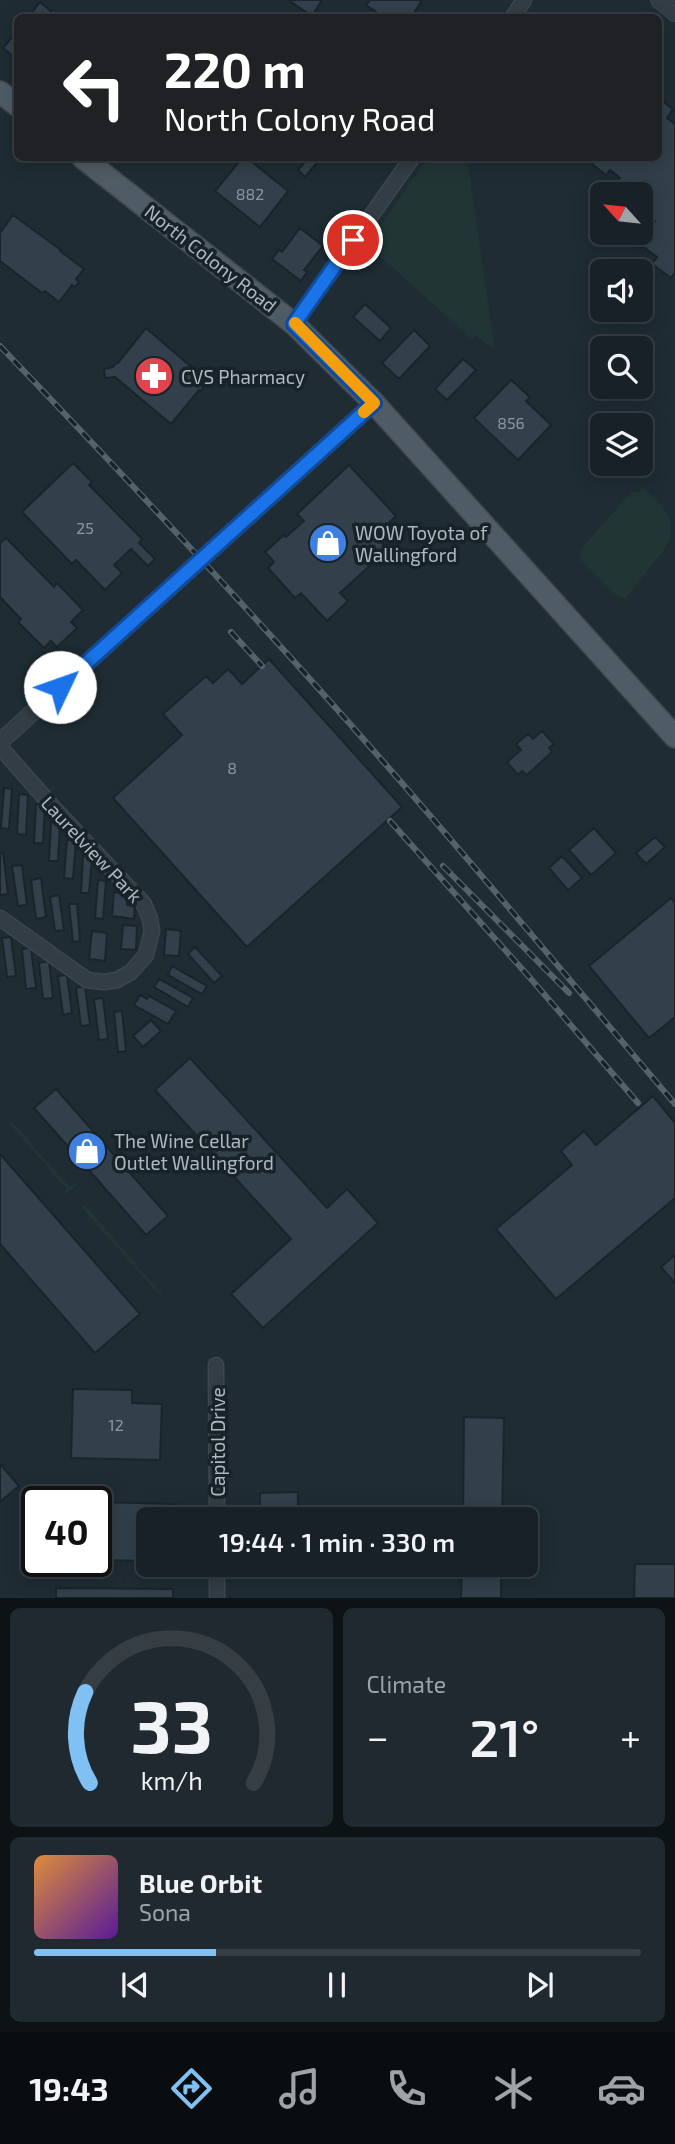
<!DOCTYPE html>
<meta charset="utf-8">
<style>
:root{--surface:#172127;--page:#20292f;--text:#f1f3f6;--muted:#9ea3a7;--line:#363e44;--accent:#80c0f3}
body{margin:0;font-family:"Exo 2",sans-serif;background:var(--page);color:var(--text);height:100vh;display:flex;flex-direction:column;font-size:26px;white-space:nowrap}
*{box-sizing:border-box;margin:0}
p{font-size:23px;color:var(--muted)}
.icon{flex:none;width:38px;height:38px;fill:none;stroke:currentColor;stroke-width:2;stroke-linecap:round;stroke-linejoin:round}
.map{position:relative;height:1598px;overflow:hidden}
.side{display:flex;flex-direction:column;gap:10px;padding:10px;background:#0d1215;flex:1}
.side>*{flex:none}
.top-card{position:absolute;left:14px;top:14px;width:648px;height:147px;border-radius:10px;box-shadow:0 4px 18px #0003,0 0 0 2px var(--line);background:#202124;color:#fff;overflow:hidden}
.needle{width:46px;rotate:297deg}
.tools{position:absolute;left:590px;top:182px;display:grid;gap:14px}
.tools a{display:grid;place-items:center;width:63px;height:63px;border-radius:10px;background:var(--surface);box-shadow:0 4px 18px #0003,0 0 0 2px var(--line);font-size:35px}
.speed{position:absolute;left:21px;top:1486px;display:flex;gap:14px;font-size:35px;font-weight:700;text-align:center}
.speed>*{display:grid;place-content:center;width:91px;height:91px;border-radius:50%;background:var(--surface);box-shadow:0 4px 18px #0003,0 0 0 2px var(--line);line-height:1}
.speed .limit{border:4px solid #111;border-radius:10px;background:#fff;color:#111}
.pin{position:absolute;display:grid;place-items:center;width:60px;height:60px;color:#fff;margin:-30px;border:4px solid #fff;border-radius:50%;box-shadow:0 2px 7px #0007}
.me{position:absolute;width:77px;margin:-38px;rotate:48deg;stroke-linejoin:round;filter:drop-shadow(0 0 5px #0008)}
.turn{display:flex;align-items:center;gap:24px;height:147px;padding:0 35px;font-size:32px}
.turn .icon{width:91px;height:91px;stroke-width:2.5}
.turn b{display:block;font-size:49px;line-height:60px}
.big{font-size:52px;font-weight:600;line-height:1.1}
.side .tile{flex:1;display:flex;flex-direction:column;justify-content:center;gap:10px;min-width:0;padding:0 24px;border-radius:10px;background:var(--page)}
.side .dial{align-items:center;gap:0}
.dial svg{height:182px;overflow:visible;fill:none;stroke:var(--line);stroke-width:7;stroke-linecap:round;text-anchor:middle}
.dial text{fill:var(--text);stroke:none}
.song{display:flex;align-items:center;gap:21px}
.cover{width:84px;height:84px;border-radius:10px;background:linear-gradient(135deg,hsl(30 70% 55%),hsl(270 70% 35%))}
.played{height:7px;border-radius:4px;background:linear-gradient(90deg,var(--accent) 30%,var(--line) 30%)}
.keys{display:flex;justify-content:space-around;direction:ltr}
.heat{display:flex;justify-content:space-between;align-items:center;font-size:38px;direction:ltr}
.side .tiles{flex:1;display:grid;gap:10px;grid-template-columns:1fr 1fr}
.tile:last-child{grid-column:span 2}
.trip{position:absolute;left:136px;top:1507px;width:402px;height:70px;border-radius:10px;background:var(--surface);box-shadow:0 4px 18px #0003,0 0 0 2px var(--line);font-weight:600;line-height:70px;text-align:center}
.menu{display:flex;height:112px;justify-content:space-around;align-items:center;background:#090d10;color:var(--muted)}
.menu .icon{width:49px;height:49px}
.menu .selected{color:var(--accent)}
.menu b{font-size:32px;color:var(--text)}
.map>svg:first-child{display:block}
.green{fill:#213534}
.building{fill:#31404b;stroke:#1a242b;stroke-width:2}
.lines{fill:none;stroke-linecap:round;stroke-linejoin:round}
.minor-casing{stroke:#3c464e;stroke-width:17}
.tertiary-casing{stroke:#3c464e;stroke-width:18}
.primary-casing{stroke:#3c464e;stroke-width:24}
.minor{stroke:#323d45;stroke-width:14}
.tertiary{stroke:#323d45;stroke-width:16}
.primary{stroke:#505c65;stroke-width:21}
.rail-casing{stroke:#54626c;stroke-width:6}
.rail{stroke:#182229;stroke-width:3.5;stroke-dasharray:10;stroke-linecap:butt}
.route-casing{stroke:#114b97;stroke-width:18}
.route{stroke:#1a73e8;stroke-width:12}
.slow{stroke:#f59e0b;stroke-width:12}
.labels{text-anchor:middle;dominant-baseline:central;stroke-width:7;stroke-linejoin:round;paint-order:stroke}
.number-label{font-size:16px;fill:#8b98a2}
.street-label{font-size:19px;fill:#acb8c2;stroke:#182229}
.poi-label{font-size:19px;fill:#acb8c2;stroke:#182229;text-anchor:start}
</style>
<div class="map">
<svg width="675" height="1598" viewBox="0 0 675 1598">
<rect width="100%" height="100%" fill="#1f2c34"/>
<!-- green -->
<path class="green" d="M428 158H467L495 350 476 336 471 338 372 249 368 243Z
M642 487 663 507 670 519 671 537 663 551 625 599 617 596 580 559 582 548 631 492H638Z
M12 1122 70 1187 76 1183 77 1185 62 1196 67 1189 9 1124Z
M91 1199 86 1206 162 1294 160 1296 83 1209 77 1212Z"/>
<!-- building -->
<path class="building" d="M288 0H322L312 16Z
M370 0H422L411 18H385L366 5Z
M40 2 59 18H28Z
M18 30V60L3 48Z
M658 98 673 109 667 118 675 124V272L671 278 652 264 657 257 642 246 640 248 637 246 655 221 645 213 640 218V194H619L612 189 620 178 610 170 606 175 592 164 595 160 592 158H658Z
M242 158H247L288 191 260 227 215 191Z
M308 158H321L305 177 298 170Z
M13 215 61 250 60 251 84 269 76 279 79 282 75 287 72 285 59 302 45 291 42 293 0 261V233Z
M300 228 323 246 304 270 307 272 301 281 272 259 279 250 282 252Z
M365 304 391 328 380 341 353 317Z
M146 328 197 372 198 370 201 372 205 378V384L201 391 199 390 171 424 115 377 105 378 104 369 113 367 116 363H118Z
M414 330 430 346 399 379 382 363Z
M463 359 476 370 447 400 435 389Z
M511 380 530 397 526 401 551 425 518 460 474 418Z
M73 463 92 482 89 485 142 539 139 543 155 559 148 566 131 549 114 565 122 573 105 590 76 560 72 564 22 512Z
M349 465 396 516 375 536 388 549 340 593 348 601 327 621 301 593 295 598 268 568 274 562 265 552 284 535 286 537 304 521 297 514Z
M6 538 54 587 57 583 83 610 71 622 77 628 57 647 51 641 44 648 18 622 21 619 0 597V543Z
M269 659 402 807 247 947 113 798 182 735 163 714 206 676 213 683 228 669 242 684Z
M542 731 554 744 549 748 552 752 527 775 522 771 518 775 507 762 521 750 516 744 528 734 533 739Z
M4 788 12 789 9 829 1 828Z
M19 794 28 795 26 835 17 834Z
M36 804H45L43 843H34Z
M51 822 60 823 58 861H49Z
M594 828 616 853 591 875 569 850Z
M655 837 665 847 646 864 636 853Z
M67 840H76L73 879 64 878Z
M0 853H3L8 894 0 895Z
M83 856 92 857 89 893H81Z
M562 856 582 878 568 890 549 868Z
M22 865 27 905 18 906 12 866Z
M41 878 46 917 36 919 31 880Z
M98 880 106 881 103 919 95 918Z
M114 892 129 894 127 905 135 906 134 919 112 916Z
M59 895 64 930 55 931 50 897Z
M671 898 675 903V1017L649 1038 589 966Z
M69 904H77L80 941 73 942Z
M123 925 137 926 136 950 121 949Z
M166 929 181 931 179 956 164 955Z
M92 931 107 933 105 961 89 959Z
M11 937 16 976 7 977 2 938Z
M195 947 222 976 214 983 188 954Z
M31 948 36 988 26 989 22 949Z
M49 961 53 998 43 999 39 963Z
M172 966 207 986 202 994 168 975Z
M67 975 72 1013 63 1015 58 976Z
M159 979 193 998 188 1007 154 987Z
M85 986 90 1025 81 1026 76 988Z
M140 995 147 999 149 996 176 1011 168 1024 134 1005Z
M103 998 108 1039 99 1040 94 999Z
M122 1011 126 1051 118 1052 114 1012Z
M151 1020 161 1031 143 1047 133 1036Z
M190 1058 327 1208 347 1189 378 1223 263 1328 231 1294 291 1239 155 1090Z
M56 1089 168 1216 146 1235 34 1108Z
M653 1096 675 1123V1198L556 1299 496 1229 572 1165 561 1151 584 1131 596 1145Z
M0 1154 140 1314 95 1353 0 1244Z
M675 1255V1283L661 1267Z
M73 1389 132 1390V1403L162 1404 160 1460 71 1458Z
M464 1417 504 1418 502 1519H463Z
M0 1464 19 1486 0 1502Z
M298 1492V1519H260V1493Z
M96 1502 176 1504 175 1519H149V1561L96 1560Z
M260 1564H332V1568L260 1569Z
M462 1564H501V1598H461Z
M635 1564H675V1598H634Z
M56 1588 173 1589V1598H56Z"/>
<g class="lines">
<!-- minor casing -->
<g class="minor-casing">
<path id="minor" d="M512 18 524 0
M294 324 412 158
M0 747 53 807 144 904 150 919 152 931 146 955 131 972 117 980 104 982 87 980 0 918
M216 1365 217 1519
M217 1564V1598"/>
</g>
<!-- tertiary casing -->
<g class="tertiary-casing">
<path id="tertiary" d="M659 0 675 13
M0 742 374 403"/>
</g>
<!-- primary casing -->
<g class="primary-casing">
<path id="primary" d="M0 92 18 106
M83 158 294 324 374 403 675 737"/>
</g>
<!-- minor -->
<use href="#minor" class="minor"/>
<!-- tertiary -->
<use href="#tertiary" class="tertiary"/>
<!-- primary -->
<use href="#primary" class="primary"/>
<!-- rail casing -->
<g class="rail-casing">
<path id="rail" d="M0 346C139 491 276 638 408 790 498 894 586 999 675 1104
M231 632 262 666
M390 821 531 979 638 1103
M443 866 569 993"/>
</g>
<!-- rail -->
<use href="#rail" class="rail"/>
</g>
<g class="lines">
<!-- route casing -->
<g class="route-casing">
<path id="route" d="M60 687 374 403 294 324 353 240"/>
</g>
<!-- route -->
<use href="#route" class="route"/>
<!-- slow -->
<path class="slow" d="M295 323 374 403 364 412"/>
</g>
<!-- icons -->
<defs>
<g id="pharmacy-disc" transform="scale(2.0125)"><circle r="9.5" fill="#e0444e" stroke="#182229"/><path d="M-2-6h4v4h4v4h-4v4h-4v-4h-4v-4h4Z" fill="#fff"/></g>
<g id="shop-disc" transform="scale(2.0125)"><circle r="9.5" fill="#3f7fe0" stroke="#182229"/><path d="M-5-2.5h2.3a2.7 3.5 0 0 1 5.4 0H5L5.5 6h-11ZM-1.5-2.5h3a1.5 2.3 0 0 0-3 0Z" fill="#fff"/></g>
</defs>
<g fill-rule="evenodd">
<use href="#pharmacy-disc" x="154" y="376"/>
<use href="#shop-disc" x="328" y="543"/>
<use href="#shop-disc" x="87" y="1151"/>
</g>
<g class="labels">
<!-- number labels -->
<g class="number-label">
<text x="250" y="193">882</text>
<text x="511" y="422">856</text>
<text x="85" y="527">25</text>
<text x="232" y="767">8</text>
<text x="116" y="1424">12</text>
</g>
<!-- street labels -->
<g class="street-label">
<text transform="translate(211 258) rotate(38)">North Colony Road</text>
<text transform="translate(92 849) rotate(47)">Laurelview Park</text>
<text transform="translate(217 1442) rotate(-90)">Capitol Drive</text>
</g>
<!-- poi labels -->
<g class="poi-label">
<text x="181" y="376">CVS Pharmacy</text>
<text x="355" y="532">WOW Toyota of<tspan x="355" dy="22">Wallingford</tspan></text>
<text x="114" y="1140">The Wine Cellar<tspan x="114" dy="22">Outlet Wallingford</tspan></text>
</g>
</g>
</svg>
<div class="tools">
<a><svg class="needle" viewBox="-14 -14 28 28"><path d="M0-13l5 13h-10z" fill="#e53935"/><path d="M0 13l5-13h-10z" fill="#9ea3a7"/></svg></a>
<a><svg class="icon" aria-label="sound" viewBox="0 0 24 24"><path d="M4 9h4l5-4v14l-5-4H4zM17 9q2 3 0 6"/></svg></a>
<a><svg class="icon" aria-label="search" viewBox="0 0 24 24"><circle cx="10" cy="10" r="6"/><path d="M15 15l6 6"/></svg></a>
<a><svg class="icon" aria-label="layers" viewBox="0 0 24 24"><path d="M12 4l9 5-9 5-9-5zM3 14l9 5 9-5"/></svg></a>
</div>
<div class="speed"><div class="limit">40</div></div>
<div class="pin" style="left:353px;top:240px;background:#d93025"><svg class="icon" aria-label="arrive" viewBox="0 0 24 24"><path d="M6 21V4h12l-3 4 3 4H6"/></svg></div>
<svg class="me" style="left:60px;top:687px" viewBox="-20 -20 40 40"><circle r="19" fill="#fff"/><path d="M0-13L10 11 0 6-10 11z" fill="#1a73e8"/></svg>
<div class="trip">19:44 · 1 min · 330 m</div>
<div class="top-card">
<div class="turn"><svg class="icon" aria-label="left" viewBox="0 0 24 24"><path d="M17 20v-9H6M10 6l-5 5 5 5"/></svg><div><b>220 m</b>North Colony Road</div></div>
</div>
</div>
<section class="side">
<div class="tiles">
<div class="tile dial"><svg viewBox="0 0 100 80">
<path d="M14 69A42 42 0 1 1 86 69"/>
<path d="M14 69A42 42 0 0 1 12 29" stroke="#80c0f3"/>
<text x="50" y="56" font-size="32" font-weight="700">33</text>
<text x="50" y="72" font-size="11">km/h</text>
</svg></div>
<div class="tile"><p>Climate</p>
<div class="heat"><a>−</a><b class="big">21°</b><a>+</a></div>
</div>
<div class="tile">
<div class="song"><i class="cover"></i><div><b>Blue Orbit</b><p>Sona</p></div></div>
<div class="played"></div>
<div class="keys"><svg class="icon" aria-label="previous" viewBox="0 0 24 24"><path d="M18 5L8 12l10 7zM5 5v14"/></svg><svg class="icon" aria-label="pause" viewBox="0 0 24 24"><path d="M8 5v14M16 5v14"/></svg><svg class="icon" aria-label="next" viewBox="0 0 24 24"><path d="M6 5l10 7-10 7zM19 5v14"/></svg></div>
</div>
</div>
</section>
<nav class="menu">
<b>19:43</b>
<svg class="icon selected" aria-label="directions" viewBox="0 0 24 24"><path d="M12 3l9 9-9 9-9-9zM9 14v-3h6M13 9l2 2-2 2"/></svg>
<svg class="icon" aria-label="music" viewBox="0 0 24 24"><path d="M9 18V5l10-2v13"/><circle cx="6" cy="18" r="3"/><circle cx="16" cy="16" r="3"/></svg>
<svg class="icon" aria-label="phone" viewBox="0 0 24 24"><path d="M5 4h4l2 5-3 2q2 4 5 5l2-3 5 2v4C11 20 4 13 5 4z"/></svg>
<svg class="icon" aria-label="climate" viewBox="0 0 24 24"><path d="M12 3v18M4 7l16 10M4 17L20 7"/></svg>
<svg class="icon" aria-label="car" viewBox="0 0 24 24"><path d="M5 17H2v-5l4-1 3-4h7l3 4 3 1v5h-3M9 17h6M6 11h13"/><circle cx="7" cy="17" r="2"/><circle cx="17" cy="17" r="2"/></svg>
</nav>
